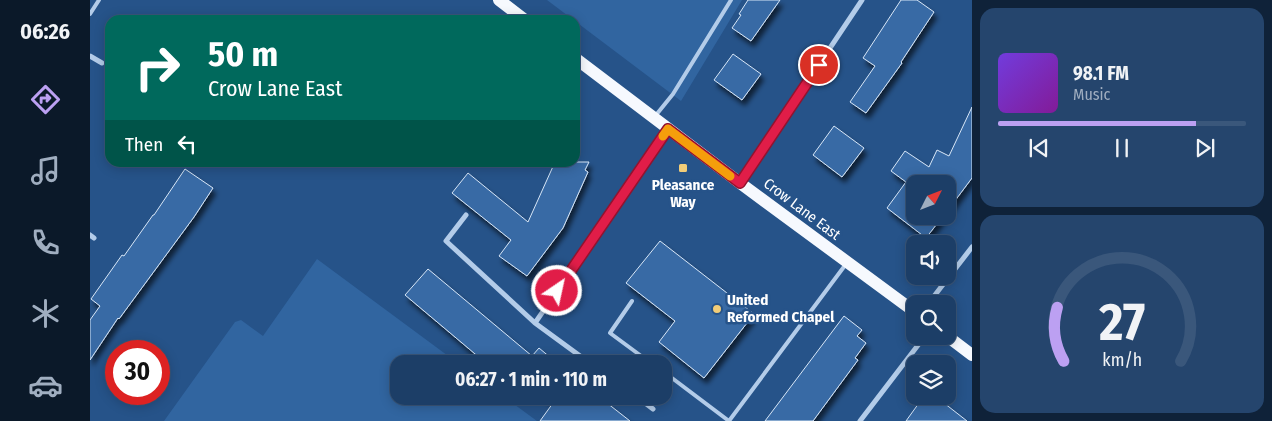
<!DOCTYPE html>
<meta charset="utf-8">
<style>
:root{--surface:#1c3e67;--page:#25456d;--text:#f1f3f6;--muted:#a0aec0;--line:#3a577b;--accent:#bca0f2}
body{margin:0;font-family:"Fira Sans Condensed",sans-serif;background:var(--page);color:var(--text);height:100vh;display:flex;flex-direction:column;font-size:19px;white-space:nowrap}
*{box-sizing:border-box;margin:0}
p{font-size:16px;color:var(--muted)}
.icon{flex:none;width:28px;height:28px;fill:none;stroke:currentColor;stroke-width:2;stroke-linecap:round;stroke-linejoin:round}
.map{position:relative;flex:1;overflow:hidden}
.drawer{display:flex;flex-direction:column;gap:8px;padding:8px;background:#0f2239;width:300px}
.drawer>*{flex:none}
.top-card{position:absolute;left:15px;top:15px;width:475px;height:152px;border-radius:15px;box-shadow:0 2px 12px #0003,0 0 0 1px var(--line);background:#00695c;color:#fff;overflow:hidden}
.needle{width:32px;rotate:48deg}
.buttons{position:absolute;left:816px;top:175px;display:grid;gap:10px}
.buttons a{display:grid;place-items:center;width:50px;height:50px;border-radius:10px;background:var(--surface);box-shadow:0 2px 12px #0003,0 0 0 1px var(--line);font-size:25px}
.speed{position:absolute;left:15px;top:340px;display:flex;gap:10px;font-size:25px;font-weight:700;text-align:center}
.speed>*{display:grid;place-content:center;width:65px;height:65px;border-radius:50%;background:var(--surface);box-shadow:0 2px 12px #0003,0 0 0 1px var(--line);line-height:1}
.speed .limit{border:8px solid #d22;background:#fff;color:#111}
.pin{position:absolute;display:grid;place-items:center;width:42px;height:42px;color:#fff;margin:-21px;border:2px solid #fff;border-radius:50%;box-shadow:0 1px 5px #0007}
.me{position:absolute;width:55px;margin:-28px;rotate:34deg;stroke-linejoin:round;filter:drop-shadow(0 0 4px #0008)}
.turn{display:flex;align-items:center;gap:18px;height:105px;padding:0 20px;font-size:22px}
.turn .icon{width:65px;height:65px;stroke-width:2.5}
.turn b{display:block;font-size:35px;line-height:42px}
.then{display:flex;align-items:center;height:48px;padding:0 20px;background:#0003;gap:10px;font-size:19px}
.drawer .tile{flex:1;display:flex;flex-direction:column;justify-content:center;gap:8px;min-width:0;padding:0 18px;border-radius:15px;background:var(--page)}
.drawer .dial{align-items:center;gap:0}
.dial svg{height:130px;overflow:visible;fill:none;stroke:var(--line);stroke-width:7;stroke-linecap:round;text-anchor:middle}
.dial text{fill:var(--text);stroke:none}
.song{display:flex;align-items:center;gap:15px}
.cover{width:60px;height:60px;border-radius:8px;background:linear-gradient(135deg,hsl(260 70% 55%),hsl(290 70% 35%))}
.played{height:5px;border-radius:2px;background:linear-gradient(90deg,var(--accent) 80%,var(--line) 80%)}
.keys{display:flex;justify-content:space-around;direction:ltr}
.trip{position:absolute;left:300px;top:355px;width:282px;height:50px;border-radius:15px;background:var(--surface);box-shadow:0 2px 12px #0003,0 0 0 1px var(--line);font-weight:700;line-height:50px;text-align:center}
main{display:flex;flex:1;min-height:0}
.tab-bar{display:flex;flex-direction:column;width:90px;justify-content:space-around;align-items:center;background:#0b1929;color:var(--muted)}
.tab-bar .icon{width:35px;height:35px}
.tab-bar .active{color:var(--accent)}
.tab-bar b{font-size:22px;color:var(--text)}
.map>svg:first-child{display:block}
.green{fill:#3165a0}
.building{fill:#376aa5;stroke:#d7e6f7;filter:url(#shadow)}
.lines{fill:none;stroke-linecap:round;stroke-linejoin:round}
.service{stroke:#b3cce9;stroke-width:4}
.minor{stroke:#b3cce9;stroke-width:5}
.primary{stroke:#f6f9fe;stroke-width:12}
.route-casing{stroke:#92132f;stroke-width:12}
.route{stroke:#e11d48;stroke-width:9}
.slow{stroke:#f59e0b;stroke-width:9}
.poi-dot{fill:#f2cd78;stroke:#265389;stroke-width:2}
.labels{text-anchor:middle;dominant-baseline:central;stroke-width:5;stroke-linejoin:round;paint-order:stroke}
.poi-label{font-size:15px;font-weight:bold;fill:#fff;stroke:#265389}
.street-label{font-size:15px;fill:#fff;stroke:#265389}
</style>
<main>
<nav class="tab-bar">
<b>06:26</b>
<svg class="icon active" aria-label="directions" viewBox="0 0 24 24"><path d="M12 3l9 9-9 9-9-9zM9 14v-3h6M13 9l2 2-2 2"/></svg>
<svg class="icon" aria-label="music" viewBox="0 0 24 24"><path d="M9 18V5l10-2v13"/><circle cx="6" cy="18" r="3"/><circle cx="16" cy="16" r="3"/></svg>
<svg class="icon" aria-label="phone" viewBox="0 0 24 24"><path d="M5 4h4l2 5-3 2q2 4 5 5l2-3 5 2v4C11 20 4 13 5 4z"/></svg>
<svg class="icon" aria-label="climate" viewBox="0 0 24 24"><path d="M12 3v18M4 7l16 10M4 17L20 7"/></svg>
<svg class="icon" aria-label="car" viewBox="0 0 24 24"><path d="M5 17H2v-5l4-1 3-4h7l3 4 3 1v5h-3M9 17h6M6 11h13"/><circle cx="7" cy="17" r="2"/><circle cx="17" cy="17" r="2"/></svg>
</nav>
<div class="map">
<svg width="882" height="421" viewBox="0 0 882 421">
<defs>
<filter id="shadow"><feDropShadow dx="3" dy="5.5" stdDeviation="2.5" flood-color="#0009"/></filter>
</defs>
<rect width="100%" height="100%" fill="#265389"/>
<!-- green -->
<path class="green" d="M457 0H652L591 101Z
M227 259 369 364H309V396H413L447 421H74L145 322 151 320 173 336Z"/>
<!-- building -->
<path class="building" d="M658 0H690L661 41 642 28 651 15 649 14Z
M811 0H827L844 12 811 62 812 63 776 113 760 102 785 66 773 58Z
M643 54 671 74 652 100 624 80Z
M882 107V178L858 210V184H825V216H853L836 238 797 208 816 182 801 171 815 151 839 167 847 150 859 156Z
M744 126 774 148 752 177 723 155Z
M465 162H499L495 170 498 172 473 228 437 276 409 256 421 240 362 193 378 173 438 222Z
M95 169 123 188 104 217 29 319 28 318 0 360V320L10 306 1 299 32 255 34 256 63 215H64Z
M570 241 664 314 614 378 569 342 585 321 536 283Z
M338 269 442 356 449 348 468 364H397L315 295Z
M754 316 772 330 767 336 776 343 765 358 768 360 723 421H675Z
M454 396H508L540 421H450L463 403Z
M834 396H845L877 421H816Z"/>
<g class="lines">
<!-- service -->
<path class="service" d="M0 14 9 0
M566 115 583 94 641 0
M542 301 520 333 562 364
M574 372 639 421 756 264"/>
<!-- minor -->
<path class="minor" d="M0 56 12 63
M650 183 772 0
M376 215 356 241 445 323
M0 235 4 238
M838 304 882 247
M501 364 445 323 578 130
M546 396 563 409
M770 421 835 336"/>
<!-- primary -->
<path class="primary" d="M409 0 435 20
M485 58 650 183 825 312
M857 336 882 355"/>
</g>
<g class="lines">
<!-- route casing -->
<g class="route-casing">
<path id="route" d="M467 291 578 129 650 183 729 65"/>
</g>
<!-- route -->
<use href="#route" class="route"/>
<!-- slow -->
<path class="slow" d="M573 136 578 129 640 176"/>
</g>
<!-- markers -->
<g class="poi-dot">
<rect x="588" y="163" width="10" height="10" rx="2.5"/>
<circle cx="627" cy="309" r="5"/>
</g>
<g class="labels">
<!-- poi labels -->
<g class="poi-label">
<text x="593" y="185">Pleasance<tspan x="593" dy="17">Way</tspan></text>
<text x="637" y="300" text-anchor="start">United<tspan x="637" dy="17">Reformed Chapel</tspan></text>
</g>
<!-- street labels -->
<g class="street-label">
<text transform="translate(712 209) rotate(37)">Crow Lane East</text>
</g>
</g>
</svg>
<div class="buttons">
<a><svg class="needle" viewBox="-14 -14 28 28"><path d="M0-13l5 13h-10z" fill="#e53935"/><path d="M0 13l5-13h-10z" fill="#a0aec0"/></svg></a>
<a><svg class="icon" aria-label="sound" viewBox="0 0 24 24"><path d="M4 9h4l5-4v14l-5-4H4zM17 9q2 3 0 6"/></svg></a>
<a><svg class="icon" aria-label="search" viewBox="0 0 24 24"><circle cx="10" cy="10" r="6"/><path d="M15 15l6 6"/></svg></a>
<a><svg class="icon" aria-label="layers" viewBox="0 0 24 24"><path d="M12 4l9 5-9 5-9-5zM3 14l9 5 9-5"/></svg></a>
</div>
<div class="speed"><div class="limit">30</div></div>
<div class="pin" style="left:729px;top:65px;background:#d93025"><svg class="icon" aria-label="arrive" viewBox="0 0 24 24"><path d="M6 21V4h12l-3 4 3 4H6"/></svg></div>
<svg class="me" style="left:467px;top:291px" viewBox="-20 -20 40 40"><circle r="17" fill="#e11d48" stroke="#fff" stroke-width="3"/><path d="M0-11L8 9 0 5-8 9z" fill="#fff"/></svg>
<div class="trip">06:27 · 1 min · 110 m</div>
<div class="top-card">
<div class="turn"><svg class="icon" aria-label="right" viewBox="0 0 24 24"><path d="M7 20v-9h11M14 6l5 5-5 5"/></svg><div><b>50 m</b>Crow Lane East</div></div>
<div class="then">Then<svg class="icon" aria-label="left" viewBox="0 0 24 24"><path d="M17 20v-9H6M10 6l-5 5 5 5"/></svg></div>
</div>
</div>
<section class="drawer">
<div class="tile">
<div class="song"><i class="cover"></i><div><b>98.1 FM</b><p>Music</p></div></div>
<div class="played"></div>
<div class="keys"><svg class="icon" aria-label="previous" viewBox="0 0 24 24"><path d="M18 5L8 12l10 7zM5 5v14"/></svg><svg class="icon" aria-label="pause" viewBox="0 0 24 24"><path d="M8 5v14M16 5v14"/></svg><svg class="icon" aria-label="next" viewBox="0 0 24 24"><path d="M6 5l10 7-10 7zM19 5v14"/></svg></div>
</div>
<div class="tile dial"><svg viewBox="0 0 100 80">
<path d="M14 69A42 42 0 1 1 86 69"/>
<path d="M14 69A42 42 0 0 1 10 36" stroke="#bca0f2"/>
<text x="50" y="56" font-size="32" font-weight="700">27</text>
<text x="50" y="72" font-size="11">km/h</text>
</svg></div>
</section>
</main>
